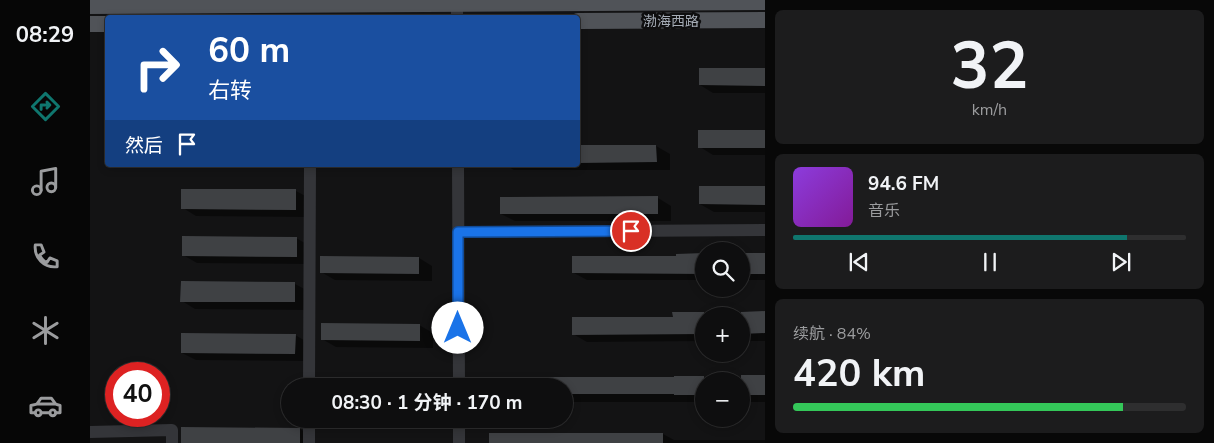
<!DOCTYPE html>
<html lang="zh">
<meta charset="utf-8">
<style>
:root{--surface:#0e0e0f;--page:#1c1c1d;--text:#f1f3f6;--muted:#9b9c9e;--line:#2e2e2f;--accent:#0f766e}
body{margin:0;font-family:"Nunito Sans","Noto Sans SC",sans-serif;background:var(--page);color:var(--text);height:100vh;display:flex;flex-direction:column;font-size:19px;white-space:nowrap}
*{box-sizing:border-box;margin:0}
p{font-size:16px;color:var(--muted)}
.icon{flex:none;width:28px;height:28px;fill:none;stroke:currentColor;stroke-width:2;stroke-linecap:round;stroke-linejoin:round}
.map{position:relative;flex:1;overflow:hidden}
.details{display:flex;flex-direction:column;gap:10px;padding:10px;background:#080808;width:449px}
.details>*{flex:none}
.guide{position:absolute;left:15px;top:15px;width:475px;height:152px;border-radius:5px;box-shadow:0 2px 8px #0003,0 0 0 1px var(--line);background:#1a4fa0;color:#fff;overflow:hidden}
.buttons{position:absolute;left:605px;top:242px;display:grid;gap:10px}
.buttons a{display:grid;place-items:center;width:55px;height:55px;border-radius:50%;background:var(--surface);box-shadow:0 2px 8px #0003,0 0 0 1px var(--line);font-size:25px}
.speed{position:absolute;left:15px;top:362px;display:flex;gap:10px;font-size:25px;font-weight:700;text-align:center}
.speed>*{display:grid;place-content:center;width:65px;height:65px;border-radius:50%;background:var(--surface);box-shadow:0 2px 8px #0003,0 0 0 1px var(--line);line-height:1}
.speed .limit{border:8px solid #d22;background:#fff;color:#111}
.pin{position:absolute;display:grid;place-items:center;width:42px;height:42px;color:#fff;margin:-21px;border:2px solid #fff;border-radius:50%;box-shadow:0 1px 5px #0007}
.me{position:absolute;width:55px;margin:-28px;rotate:0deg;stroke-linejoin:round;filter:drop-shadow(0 0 4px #0008)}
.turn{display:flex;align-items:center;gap:18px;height:105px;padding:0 20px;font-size:22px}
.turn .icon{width:65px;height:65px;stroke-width:2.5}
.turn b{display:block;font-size:35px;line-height:42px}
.then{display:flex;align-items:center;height:48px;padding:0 20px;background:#0003;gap:10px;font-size:19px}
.big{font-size:38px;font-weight:700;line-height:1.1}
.details .tile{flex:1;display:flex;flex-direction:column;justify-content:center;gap:8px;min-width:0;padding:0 18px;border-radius:8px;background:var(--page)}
.details .dial{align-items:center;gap:0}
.dial b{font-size:65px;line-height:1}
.song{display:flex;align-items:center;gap:15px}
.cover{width:60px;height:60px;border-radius:8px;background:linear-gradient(135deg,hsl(270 70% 55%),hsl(290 70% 35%))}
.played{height:5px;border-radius:2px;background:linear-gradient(90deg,var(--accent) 85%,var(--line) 85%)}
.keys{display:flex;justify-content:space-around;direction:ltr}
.charge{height:8px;border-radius:4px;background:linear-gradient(90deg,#34c759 84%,var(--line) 0)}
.trip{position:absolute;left:191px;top:378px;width:292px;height:50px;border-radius:25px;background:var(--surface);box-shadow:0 2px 8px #0003,0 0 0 1px var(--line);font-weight:700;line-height:50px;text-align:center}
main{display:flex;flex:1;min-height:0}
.menu{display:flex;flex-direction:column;width:90px;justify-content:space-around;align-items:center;background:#060606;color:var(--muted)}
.menu .icon{width:35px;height:35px}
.menu .active{color:var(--accent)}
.menu b{font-size:22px;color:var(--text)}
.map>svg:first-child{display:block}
.shadow{fill:#0007}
.building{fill:#3f4144}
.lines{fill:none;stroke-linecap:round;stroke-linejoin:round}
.minor{stroke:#343539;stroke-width:12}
.major{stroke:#505358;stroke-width:16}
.route-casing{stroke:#114b97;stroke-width:12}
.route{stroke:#1a73e8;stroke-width:9}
.labels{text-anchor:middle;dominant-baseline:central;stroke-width:5;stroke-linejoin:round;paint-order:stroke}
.street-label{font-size:14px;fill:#a4abb5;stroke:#0e0e0f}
</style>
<main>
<nav class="menu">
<b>08:29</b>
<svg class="icon active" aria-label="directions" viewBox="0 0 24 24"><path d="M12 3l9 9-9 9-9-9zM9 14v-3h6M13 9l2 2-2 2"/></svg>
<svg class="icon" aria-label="music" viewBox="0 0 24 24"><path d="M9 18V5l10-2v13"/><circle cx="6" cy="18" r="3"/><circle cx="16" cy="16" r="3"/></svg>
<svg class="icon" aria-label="phone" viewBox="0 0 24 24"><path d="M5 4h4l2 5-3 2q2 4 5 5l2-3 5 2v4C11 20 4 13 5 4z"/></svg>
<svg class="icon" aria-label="climate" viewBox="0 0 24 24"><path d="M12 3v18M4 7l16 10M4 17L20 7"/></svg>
<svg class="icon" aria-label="car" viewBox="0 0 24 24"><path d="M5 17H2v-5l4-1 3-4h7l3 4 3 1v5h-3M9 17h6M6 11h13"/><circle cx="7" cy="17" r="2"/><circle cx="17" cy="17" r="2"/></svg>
</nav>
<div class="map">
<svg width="676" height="443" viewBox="0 0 676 443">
<rect width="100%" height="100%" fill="#131314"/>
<!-- shadow -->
<path class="shadow" d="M676 70V93H623L610 85Z
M676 131V155H623L610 147Z
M488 146H566L580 154V170H424L415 165H488Z
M676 188V212H624L610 204Z
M206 191 219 198V217L106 216 93 208Z
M568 198 581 206V221H425L411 214Z
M206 238 220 246V264L107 263 93 255Z
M676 254V280H651V255Z
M614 255V280H497L484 273 588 257Z
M329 258 342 266V281L245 280 231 272Z
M205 284 218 291V310L105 309 92 301Z
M584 313H676V341H651V316H614V341L497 342 483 334 584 318Z
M329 325 343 333V348L246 347 232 339Z
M205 335 219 343V361L106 360 92 353Z
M676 377V402H651V381H614V402H475V386H401V378Z
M210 429 223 437V443H92Z
M573 434 584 440H676V443H400Z"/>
<!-- building -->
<path class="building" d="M609 68H676V86L609 85Z
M608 130H676V148H608Z
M488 145H566L567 162 488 163Z
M609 186H676V205L609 204Z
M91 189H206V210L91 209Z
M568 196V214H410V197Z
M92 236 207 237V257L92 256Z
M614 253V274L482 273V256H586V254Z
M651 253H676V274H651Z
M230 256 329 257V274L230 273Z
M91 281 205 282V302H90Z
M676 311V333L651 334V312Z
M582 312H614V334L482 335V317H583Z
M231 323 330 324V341L231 340Z
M91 333 206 334 205 354 91 353Z
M651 375H676V395H651Z
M584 376H614V395H584V394H475V386H399V377H584Z
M91 427 210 428V443H91Z
M399 433H573V443H399Z"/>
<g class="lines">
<!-- minor -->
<path class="minor" d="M367 18V0
M368 165 369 386
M368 232 676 230
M219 386 220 165
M369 419V443
M0 432 82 430V443
M219 443V419"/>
<!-- major -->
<path class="major" d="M0 6 676 2
M488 21 676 20
M0 24H18"/>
</g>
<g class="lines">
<!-- route casing -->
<g class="route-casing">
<path id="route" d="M368 328V232L541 231"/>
</g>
<!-- route -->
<use href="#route" class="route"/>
</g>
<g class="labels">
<!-- street labels -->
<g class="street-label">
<text x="581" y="21">渤海西路</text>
</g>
</g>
</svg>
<div class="buttons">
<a><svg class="icon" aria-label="search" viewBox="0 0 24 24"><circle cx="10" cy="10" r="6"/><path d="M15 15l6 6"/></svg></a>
<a>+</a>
<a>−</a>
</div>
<div class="speed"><div class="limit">40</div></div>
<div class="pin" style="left:541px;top:231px;background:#d93025"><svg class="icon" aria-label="arrive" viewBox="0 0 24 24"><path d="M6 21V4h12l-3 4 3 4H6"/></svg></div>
<svg class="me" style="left:368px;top:328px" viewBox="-20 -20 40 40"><circle r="19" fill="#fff"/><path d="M0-13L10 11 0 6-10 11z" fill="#1a73e8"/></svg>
<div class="trip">08:30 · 1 分钟 · 170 m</div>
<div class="guide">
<div class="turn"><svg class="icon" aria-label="right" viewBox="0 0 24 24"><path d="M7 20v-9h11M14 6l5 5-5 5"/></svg><div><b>60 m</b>右转</div></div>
<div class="then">然后<svg class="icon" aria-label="arrive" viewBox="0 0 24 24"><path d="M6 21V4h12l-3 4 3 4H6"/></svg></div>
</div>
</div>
<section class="details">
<div class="tile dial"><b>32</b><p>km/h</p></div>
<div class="tile">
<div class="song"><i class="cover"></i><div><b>94.6 FM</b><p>音乐</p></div></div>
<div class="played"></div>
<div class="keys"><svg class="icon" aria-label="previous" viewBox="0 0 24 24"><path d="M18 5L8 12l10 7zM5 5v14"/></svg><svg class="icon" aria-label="pause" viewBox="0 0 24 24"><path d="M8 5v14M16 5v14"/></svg><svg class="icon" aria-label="next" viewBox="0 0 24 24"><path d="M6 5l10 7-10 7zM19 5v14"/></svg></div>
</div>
<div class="tile"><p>续航 · 84%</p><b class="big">420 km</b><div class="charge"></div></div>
</section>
</main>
